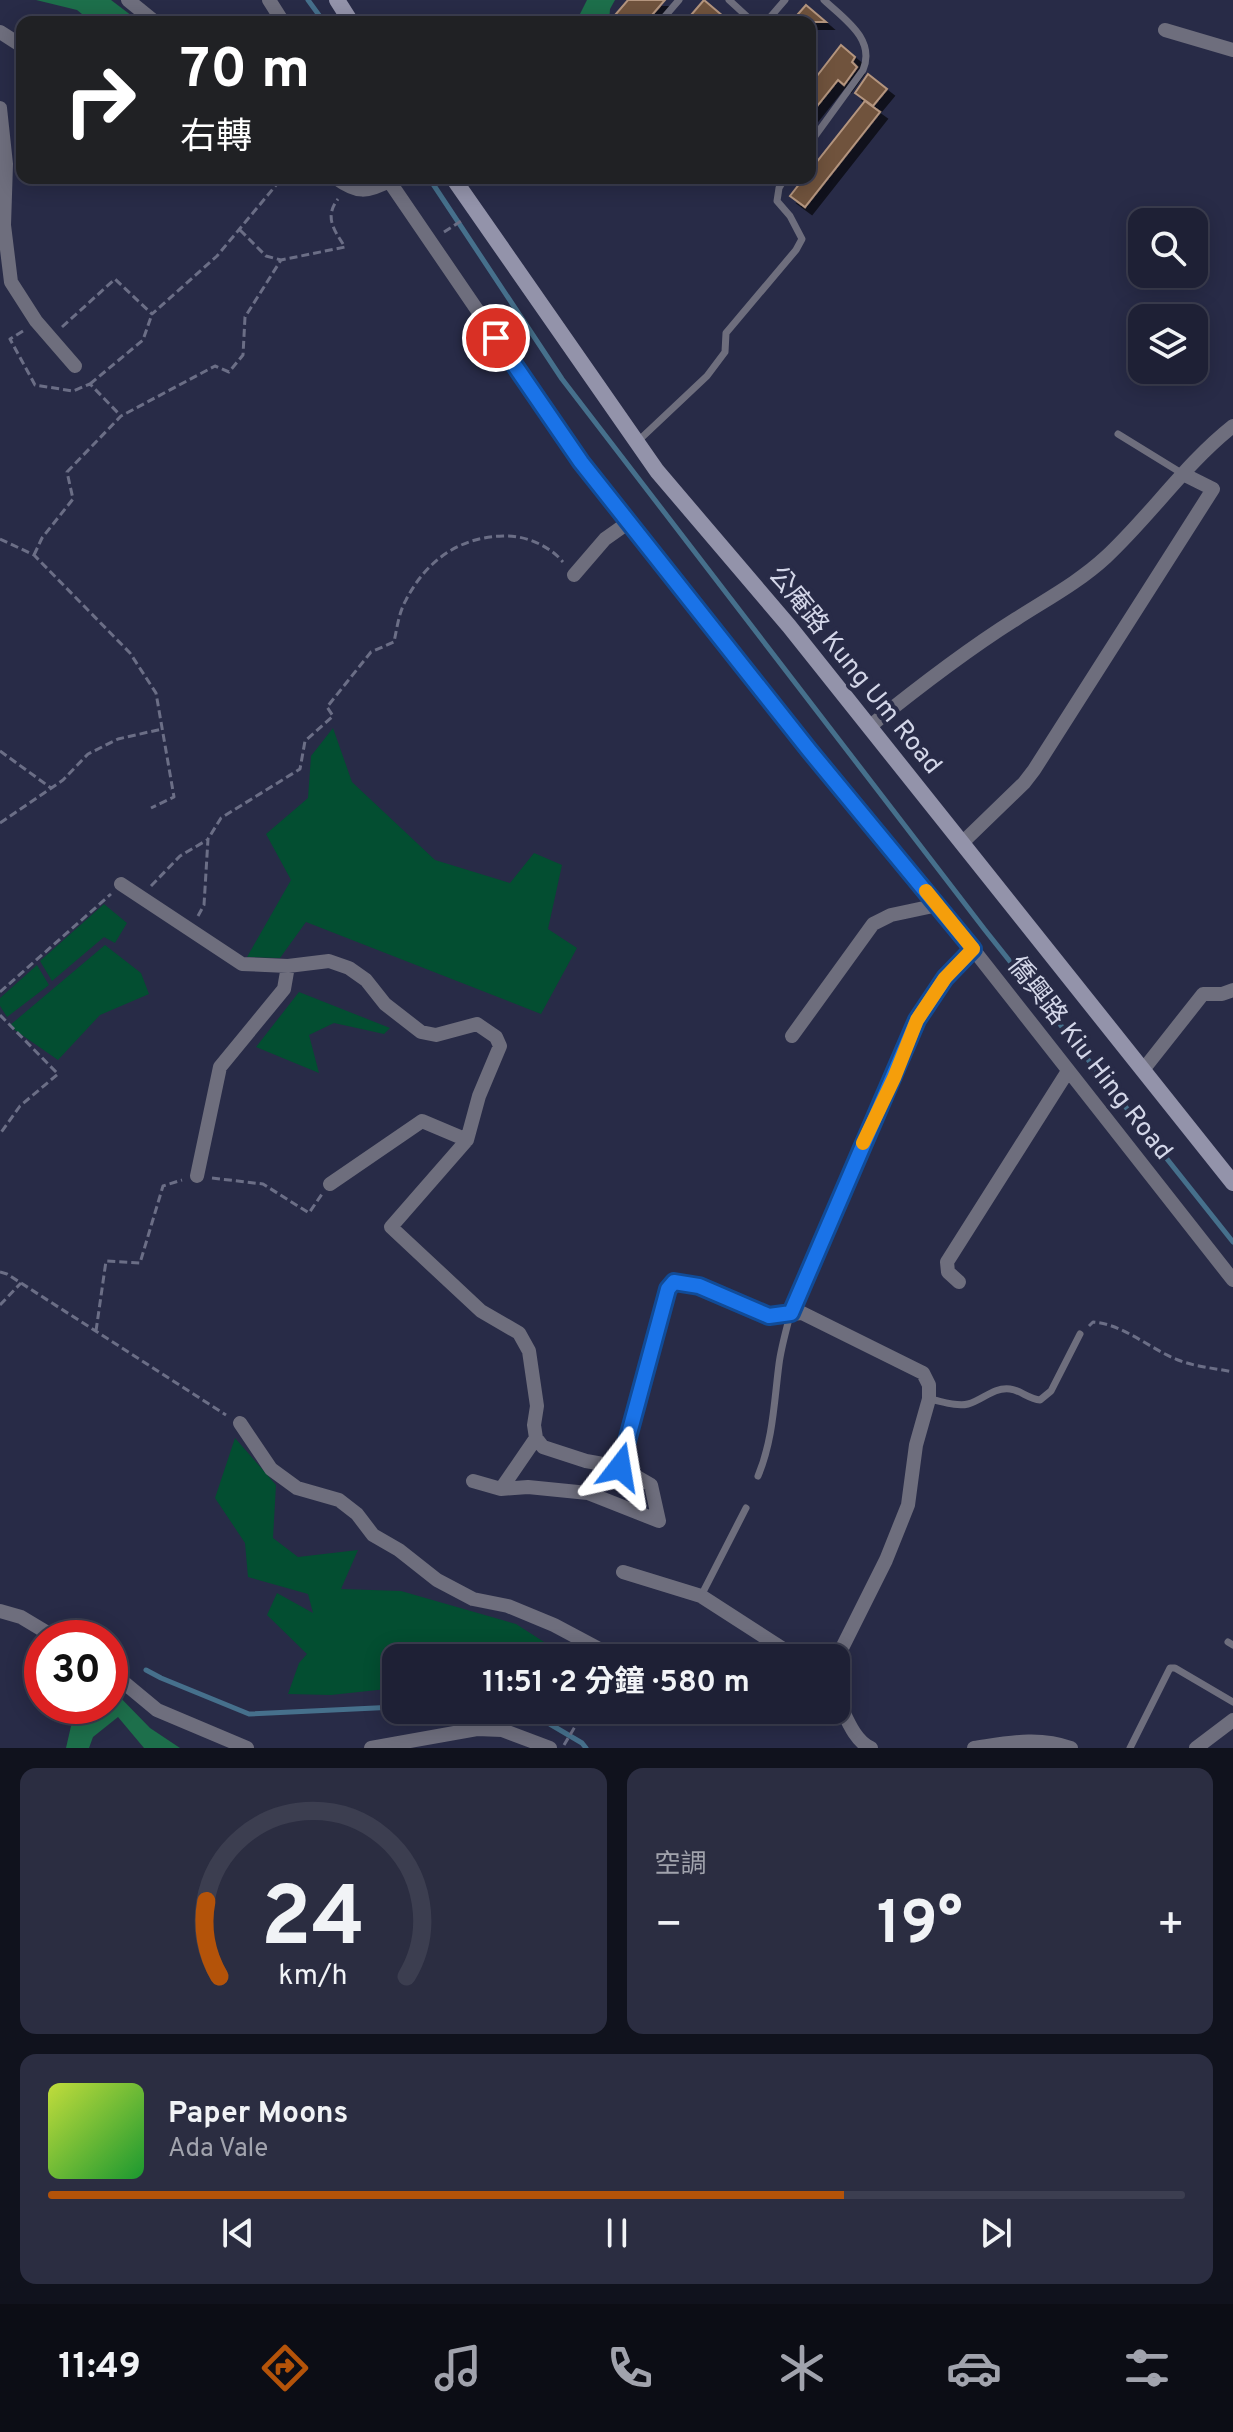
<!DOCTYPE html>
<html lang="zh-TW">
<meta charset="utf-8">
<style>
:root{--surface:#1e2035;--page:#2b2d41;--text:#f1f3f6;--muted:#a1a3ad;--line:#3c3e50;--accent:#b45309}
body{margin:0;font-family:Overpass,"Noto Sans TC",sans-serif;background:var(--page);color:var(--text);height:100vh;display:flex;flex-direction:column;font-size:30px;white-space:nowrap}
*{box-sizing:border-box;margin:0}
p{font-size:26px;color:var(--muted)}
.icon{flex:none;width:44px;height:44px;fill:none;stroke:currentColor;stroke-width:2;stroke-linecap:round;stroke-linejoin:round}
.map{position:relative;height:1748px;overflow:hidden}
.panel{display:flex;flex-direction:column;gap:20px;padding:20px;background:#10121d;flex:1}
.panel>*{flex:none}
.top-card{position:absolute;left:16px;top:16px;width:800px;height:168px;border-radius:16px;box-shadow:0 4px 20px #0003,0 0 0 2px var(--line);background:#202124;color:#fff;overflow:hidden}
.buttons{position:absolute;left:1128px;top:208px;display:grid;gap:16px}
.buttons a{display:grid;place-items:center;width:80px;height:80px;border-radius:16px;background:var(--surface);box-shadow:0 4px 20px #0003,0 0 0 2px var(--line);font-size:40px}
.speed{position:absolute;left:24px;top:1620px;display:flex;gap:16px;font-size:40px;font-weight:700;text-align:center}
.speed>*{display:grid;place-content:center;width:104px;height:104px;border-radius:50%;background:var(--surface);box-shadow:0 4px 20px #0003,0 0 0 2px var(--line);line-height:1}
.speed .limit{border:12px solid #d22;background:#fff;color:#111}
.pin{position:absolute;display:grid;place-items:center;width:68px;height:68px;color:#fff;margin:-34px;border:4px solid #fff;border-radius:50%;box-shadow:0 2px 8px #0007}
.me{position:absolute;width:88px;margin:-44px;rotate:14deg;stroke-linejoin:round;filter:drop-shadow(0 0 6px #0008)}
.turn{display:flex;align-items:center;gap:28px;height:168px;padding:0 32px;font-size:36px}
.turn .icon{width:104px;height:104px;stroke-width:2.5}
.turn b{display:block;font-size:56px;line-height:68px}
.big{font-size:60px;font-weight:700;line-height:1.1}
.panel .widget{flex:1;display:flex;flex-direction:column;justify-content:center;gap:12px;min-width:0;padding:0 28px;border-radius:16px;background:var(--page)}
.panel .dial{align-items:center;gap:0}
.dial svg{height:208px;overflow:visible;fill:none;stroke:var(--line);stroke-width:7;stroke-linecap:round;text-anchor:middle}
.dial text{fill:var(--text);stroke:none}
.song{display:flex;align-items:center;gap:24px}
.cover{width:96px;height:96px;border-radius:12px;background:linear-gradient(135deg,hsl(70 70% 55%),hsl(130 70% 35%))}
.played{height:8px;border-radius:4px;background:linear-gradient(90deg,var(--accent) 70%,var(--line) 70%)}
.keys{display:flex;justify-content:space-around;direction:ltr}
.heat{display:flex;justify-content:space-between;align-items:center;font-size:44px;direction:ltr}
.panel .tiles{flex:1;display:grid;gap:20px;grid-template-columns:1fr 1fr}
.widget:last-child{grid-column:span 2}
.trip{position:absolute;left:382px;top:1644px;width:468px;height:80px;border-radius:16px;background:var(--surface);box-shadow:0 4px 20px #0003,0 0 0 2px var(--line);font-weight:700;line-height:80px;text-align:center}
.menu{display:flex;height:128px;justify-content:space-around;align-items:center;background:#0c0d15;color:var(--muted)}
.menu .icon{width:56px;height:56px}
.menu .active{color:var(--accent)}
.menu b{font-size:36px;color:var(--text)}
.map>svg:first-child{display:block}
.green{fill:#034e31}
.forest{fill:#1d6f4b}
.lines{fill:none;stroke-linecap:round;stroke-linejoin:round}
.stream{stroke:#46708c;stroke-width:5}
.building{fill:#6f523d;stroke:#b4957e;stroke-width:2;filter:url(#shadow)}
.path{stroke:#6b6e86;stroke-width:3;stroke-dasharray:8 4;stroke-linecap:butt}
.lane{stroke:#6e6e7d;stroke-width:7}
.street{stroke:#6e6e7d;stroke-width:14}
.secondary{stroke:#9393aa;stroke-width:16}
.route-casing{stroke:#114b97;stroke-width:20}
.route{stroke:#1a73e8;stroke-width:14}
.slow{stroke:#f59e0b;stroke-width:14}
.labels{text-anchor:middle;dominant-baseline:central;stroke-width:8;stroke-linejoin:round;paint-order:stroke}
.street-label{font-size:26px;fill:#d3d6e8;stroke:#282b47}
</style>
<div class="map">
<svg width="1233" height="1748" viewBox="0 0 1233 1748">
<defs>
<filter id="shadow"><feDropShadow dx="7" dy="7" stdDeviation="0" flood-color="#0009"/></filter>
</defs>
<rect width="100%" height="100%" fill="#282b47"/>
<!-- green -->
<path class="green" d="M333 728 352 782 435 860 510 883 534 853 562 865 548 929 577 948 541 1014 306 922 280 958 247 957 291 880 266 834 308 798 311 756Z
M104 904 127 923 115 943 104 937 52 981 40 961Z
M105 945 141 973 149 994 100 1015 58 1060 9 1026Z
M37 965 49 985 7 1017 0 1006V998Z
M299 992 390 1028 384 1034 334 1023 309 1035 319 1073 256 1047Z
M235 1438 276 1485 273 1538 298 1557 358 1550 341 1589 401 1591 516 1624 569 1658H396V1688L331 1695 288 1694 299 1663 307 1654 267 1615 277 1593 313 1613 308 1594 248 1577 245 1543 215 1498Z"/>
<!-- forest -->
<path class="forest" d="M36 0H111L140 22H92L77 10Z
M587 0H615L610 9 609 22H576Z
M112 1689 150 1728 180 1748H144L118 1717 93 1737 89 1748H66L71 1726 93 1706H110Z"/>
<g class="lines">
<!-- stream -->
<path class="stream" d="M308 0 324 22
M429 178 562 379 985 930 1233 1242
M146 1670 161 1678 249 1714 396 1707
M526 1710 582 1743 586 1748"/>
</g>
<!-- building -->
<path class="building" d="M628 0H665L646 22H609Z
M704 0 730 22H685Z
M806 5 826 22H791Z
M841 45 855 57 852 62 857 67 844 85 838 80 810 115V85Z
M868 74 887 89 873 106 855 93Z
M865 101 880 112 805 207 790 196 804 178H810L812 168Z"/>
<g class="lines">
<!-- path -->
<path class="path" d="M240 230 266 256 281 260
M444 232 461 221
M62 327 115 279 152 314 217 256 282 178
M23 331 10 339 35 385 73 391 90 384 121 416
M90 384 143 340 152 314
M0 539 34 555 130 653 156 693 174 797 151 808
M34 555 42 538 73 499 67 472 121 416 215 366 229 372 243 355 245 317 281 260 345 247C334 230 324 217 338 199
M0 751 51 788
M0 823 63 780 88 754 118 739 162 729
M151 886 180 856 207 840
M198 916 204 905 208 839 221 818 300 769 305 741 333 716 327 707 371 652 394 642C397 628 399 612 406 600 426 561 459 537 503 536 524 535 549 545 563 562
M0 992 111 894
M0 1015 58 1074 20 1106 0 1134
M212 1178 263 1184 309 1213 322 1194
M0 1272 7 1274 226 1415
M0 1305 21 1283
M1089 1326 1093 1322C1123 1324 1150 1349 1178 1360 1196 1367 1214 1368 1233 1372
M96 1331 106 1261 140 1263 163 1186 182 1180
M564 1745 579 1720 603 1717 613 1710"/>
<!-- lane -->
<path class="lane" d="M729 0 753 22
M660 22 679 0
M766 22 785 0
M810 143 863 70C876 39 844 19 824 0
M1118 434 1183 474
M637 442 707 376 725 352 726 333 796 250 802 239 790 216 777 201 779 188 785 178
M929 1399C941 1401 956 1407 968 1404 983 1400 993 1387 1010 1389 1020 1390 1029 1399 1040 1400L1051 1391 1080 1334
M758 1476C773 1440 774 1403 779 1364 781 1348 786 1331 790 1315
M701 1596 746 1508
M1228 1642 1233 1645
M1130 1748 1170 1668H1175L1233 1702"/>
<!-- street -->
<path class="street" d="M128 0 155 22
M269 0 283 22
M1165 30 1233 50
M0 32 22 46
M0 108 6 164 4 225 11 282 36 321 75 366
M336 178C358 194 366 192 390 181
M387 178 581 462 809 750 973 949 1233 1280
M574 575 605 539 629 522
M869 727C916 689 965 651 1016 619 1047 599 1079 582 1106 557 1151 515 1185 464 1233 426
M962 843 1024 783 1034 770 1213 489 1183 474
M121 884 242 964 288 966 329 961 349 968 366 980 385 1004 421 1032 436 1035 477 1024 496 1037 500 1046 479 1096 467 1140 391 1227 481 1311 519 1333 529 1351 537 1406 534 1425 536 1438 543 1447 586 1461 620 1467 651 1485 659 1521 588 1493 528 1487 501 1489 473 1481
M792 1036 873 924 891 915 938 905
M1143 1070 1203 994H1222L1233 990
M197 1176 220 1067 284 989 288 966
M330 1184 422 1121 467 1140
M959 1282 948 1272 947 1262 1068 1071
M791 1313 917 1020 945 978 973 949
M240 1423 271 1469 297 1488 339 1500 357 1514 373 1535 399 1550 437 1580 473 1599 508 1606 554 1625 616 1658
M620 1467 661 1310 668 1289 674 1282 699 1286 720 1294 769 1316 802 1313 923 1373 929 1385V1399L916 1445 908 1505 886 1560 836 1660
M501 1489 536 1438
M623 1572 701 1596 797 1658
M0 1611 21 1617 56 1638
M110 1671 157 1710 247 1748
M836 1697C845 1713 853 1741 871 1748
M371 1748 477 1729 502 1730 550 1748
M974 1748C1008 1743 1038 1736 1071 1748
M1196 1748 1233 1720"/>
<!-- secondary -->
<path class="secondary" d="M337 0 351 22
M453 178 657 471 789 626 1233 1183"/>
</g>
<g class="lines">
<!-- route casing -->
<g class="route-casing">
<path id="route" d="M496 338 581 462 809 750 973 949 945 978 917 1020 791 1313 769 1316 699 1286 674 1282 668 1289 620 1467"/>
</g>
<!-- route -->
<use href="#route" class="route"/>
<!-- slow -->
<path class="slow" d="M863 1143 894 1078 917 1020 945 978 973 949 926 891"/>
</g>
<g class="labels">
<!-- street labels -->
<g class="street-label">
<text transform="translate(854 671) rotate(51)">公庵路 Kung Um Road</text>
<text transform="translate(1089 1059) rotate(52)">僑興路 Kiu Hing Road</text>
</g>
</g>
</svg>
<div class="buttons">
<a><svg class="icon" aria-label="search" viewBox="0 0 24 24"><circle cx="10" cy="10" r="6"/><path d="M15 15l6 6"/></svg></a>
<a><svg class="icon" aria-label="layers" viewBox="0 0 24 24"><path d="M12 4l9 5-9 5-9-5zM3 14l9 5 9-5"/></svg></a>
</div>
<div class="speed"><div class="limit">30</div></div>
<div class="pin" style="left:496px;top:338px;background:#d93025"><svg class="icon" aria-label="arrive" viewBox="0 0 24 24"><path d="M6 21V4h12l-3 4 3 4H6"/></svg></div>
<svg class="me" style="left:620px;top:1467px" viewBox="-20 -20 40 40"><path d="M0-17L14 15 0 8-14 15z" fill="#1a73e8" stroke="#fff" stroke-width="4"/></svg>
<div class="trip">11:51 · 2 分鐘 · 580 m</div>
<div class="top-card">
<div class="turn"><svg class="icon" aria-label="right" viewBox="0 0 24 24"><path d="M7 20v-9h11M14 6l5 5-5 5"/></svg><div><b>70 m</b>右轉</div></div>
</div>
</div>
<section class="panel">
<div class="tiles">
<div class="widget dial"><svg viewBox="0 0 100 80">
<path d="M14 69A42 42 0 1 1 86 69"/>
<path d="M14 69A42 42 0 0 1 9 40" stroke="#b45309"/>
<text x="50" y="56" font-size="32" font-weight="700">24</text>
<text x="50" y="72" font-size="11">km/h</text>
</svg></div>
<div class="widget"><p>空調</p>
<div class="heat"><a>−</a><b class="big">19°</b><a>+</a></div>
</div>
<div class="widget">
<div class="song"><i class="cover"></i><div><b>Paper Moons</b><p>Ada Vale</p></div></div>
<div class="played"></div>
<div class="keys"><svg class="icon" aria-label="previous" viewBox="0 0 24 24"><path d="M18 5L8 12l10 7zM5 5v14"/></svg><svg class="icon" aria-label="pause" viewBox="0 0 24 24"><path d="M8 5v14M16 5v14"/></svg><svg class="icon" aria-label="next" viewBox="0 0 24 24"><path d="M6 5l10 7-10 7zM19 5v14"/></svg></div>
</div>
</div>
</section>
<nav class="menu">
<b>11:49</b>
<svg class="icon active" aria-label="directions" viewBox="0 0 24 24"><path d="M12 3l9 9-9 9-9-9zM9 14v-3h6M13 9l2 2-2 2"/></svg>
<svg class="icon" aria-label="music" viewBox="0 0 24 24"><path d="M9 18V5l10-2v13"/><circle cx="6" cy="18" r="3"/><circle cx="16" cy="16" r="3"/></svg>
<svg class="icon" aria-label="phone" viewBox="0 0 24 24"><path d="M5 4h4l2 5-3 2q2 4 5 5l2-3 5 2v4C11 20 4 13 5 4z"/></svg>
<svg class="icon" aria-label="climate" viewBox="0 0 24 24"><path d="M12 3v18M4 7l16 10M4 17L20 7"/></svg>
<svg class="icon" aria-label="car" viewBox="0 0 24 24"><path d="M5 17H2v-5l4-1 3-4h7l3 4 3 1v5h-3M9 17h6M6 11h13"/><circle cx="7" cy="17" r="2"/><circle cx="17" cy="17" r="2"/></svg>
<svg class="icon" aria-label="filters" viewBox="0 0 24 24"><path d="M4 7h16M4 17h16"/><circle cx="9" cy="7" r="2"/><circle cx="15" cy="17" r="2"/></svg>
</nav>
